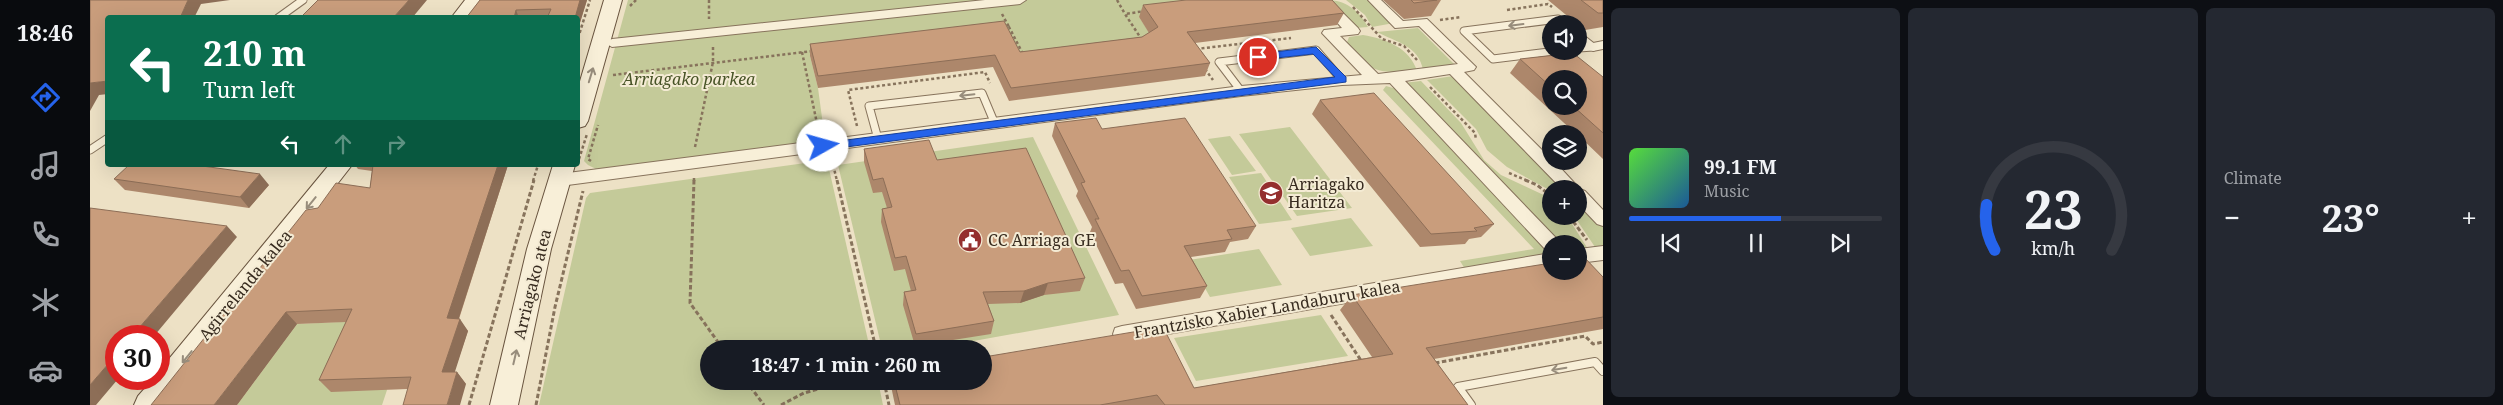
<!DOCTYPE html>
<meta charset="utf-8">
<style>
:root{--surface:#171b24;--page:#242831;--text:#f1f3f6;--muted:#9ea1a6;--line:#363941;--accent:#2563eb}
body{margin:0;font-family:"Noto Serif",serif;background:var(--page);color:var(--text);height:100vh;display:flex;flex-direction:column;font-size:19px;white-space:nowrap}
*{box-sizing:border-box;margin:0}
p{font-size:16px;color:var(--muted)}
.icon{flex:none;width:28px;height:28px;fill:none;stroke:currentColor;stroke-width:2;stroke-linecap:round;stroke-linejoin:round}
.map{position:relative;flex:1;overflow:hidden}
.sheet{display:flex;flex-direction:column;gap:8px;padding:8px;background:#0d0f14;width:900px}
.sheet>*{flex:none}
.banner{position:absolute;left:15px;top:15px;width:475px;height:152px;border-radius:5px;box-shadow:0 5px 20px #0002;background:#0b6e4f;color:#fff;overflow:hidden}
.controls{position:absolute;left:1452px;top:15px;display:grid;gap:10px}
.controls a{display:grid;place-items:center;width:45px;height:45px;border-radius:50%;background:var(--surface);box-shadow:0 5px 20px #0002;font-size:25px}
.speed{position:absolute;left:15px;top:325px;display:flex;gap:10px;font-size:25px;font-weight:700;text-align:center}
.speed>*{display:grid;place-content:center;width:65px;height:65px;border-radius:50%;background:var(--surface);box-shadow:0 5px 20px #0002;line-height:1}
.speed .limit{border:8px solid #d22;background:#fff;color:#111}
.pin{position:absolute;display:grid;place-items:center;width:42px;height:42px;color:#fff;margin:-21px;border:2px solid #fff;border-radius:50%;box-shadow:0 1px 5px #0007}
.me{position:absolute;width:55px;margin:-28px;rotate:83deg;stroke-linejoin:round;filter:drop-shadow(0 0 4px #0008)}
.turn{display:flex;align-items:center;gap:18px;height:105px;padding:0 15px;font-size:22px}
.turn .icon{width:65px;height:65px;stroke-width:2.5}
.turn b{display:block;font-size:35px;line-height:42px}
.lanes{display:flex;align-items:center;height:48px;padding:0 15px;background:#0003;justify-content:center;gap:25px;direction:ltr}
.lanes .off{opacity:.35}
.big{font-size:38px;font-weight:700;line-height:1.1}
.sheet .tile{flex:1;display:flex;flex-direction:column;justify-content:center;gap:8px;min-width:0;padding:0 18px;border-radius:8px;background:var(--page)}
.sheet .dial{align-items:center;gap:0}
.dial svg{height:130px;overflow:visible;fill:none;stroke:var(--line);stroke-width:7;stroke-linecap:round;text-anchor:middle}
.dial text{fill:var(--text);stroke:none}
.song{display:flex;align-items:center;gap:15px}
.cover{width:60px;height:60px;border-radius:8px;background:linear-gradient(135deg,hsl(110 70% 55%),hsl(210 70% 35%))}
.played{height:5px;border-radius:2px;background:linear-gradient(90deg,var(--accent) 60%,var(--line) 60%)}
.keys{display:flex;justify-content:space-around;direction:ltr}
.heat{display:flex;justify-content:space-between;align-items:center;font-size:28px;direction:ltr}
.sheet .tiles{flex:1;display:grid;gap:8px;grid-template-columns:repeat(3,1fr)}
.trip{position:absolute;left:610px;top:340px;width:292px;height:50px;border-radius:25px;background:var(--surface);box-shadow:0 5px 20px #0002;font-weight:700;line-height:50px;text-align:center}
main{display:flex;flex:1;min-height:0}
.tab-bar{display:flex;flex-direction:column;width:90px;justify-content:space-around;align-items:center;background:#090b0e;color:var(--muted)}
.tab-bar .icon{width:35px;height:35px}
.tab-bar .current{color:var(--accent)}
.tab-bar b{font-size:22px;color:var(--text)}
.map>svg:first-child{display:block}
.green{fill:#c4ca99}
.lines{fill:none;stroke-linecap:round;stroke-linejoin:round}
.lane-far1-casing{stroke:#87735c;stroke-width:9}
.lane-casing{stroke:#87735c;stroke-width:10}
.street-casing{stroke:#87735c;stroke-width:2}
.secondary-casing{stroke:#69543f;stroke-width:2}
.path-far1{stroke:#87735c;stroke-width:2.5;stroke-dasharray:3 2.5;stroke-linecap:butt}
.path{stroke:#87735c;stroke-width:3;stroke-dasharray:4.5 2.5;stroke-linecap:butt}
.lane-far1{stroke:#f8efd8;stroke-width:7}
.lane{stroke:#f8efd8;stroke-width:8}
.street{fill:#f8efd8;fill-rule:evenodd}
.secondary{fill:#f8efd8;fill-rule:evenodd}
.wall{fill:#ad876b;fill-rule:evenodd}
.shaded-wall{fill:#8d6e57}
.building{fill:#c99d7c;stroke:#8d6e57}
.oneway{stroke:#988d7c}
.route{fill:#2563eb;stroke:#184099}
.labels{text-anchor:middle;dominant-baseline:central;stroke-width:4;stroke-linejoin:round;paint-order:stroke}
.park-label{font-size:16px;font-style:italic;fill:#475326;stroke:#f4ebd4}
.poi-label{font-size:16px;fill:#372b1f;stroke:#f4ebd4;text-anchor:start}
.street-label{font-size:16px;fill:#372b1f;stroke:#f4ebd4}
</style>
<main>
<nav class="tab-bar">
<b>18:46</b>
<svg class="icon current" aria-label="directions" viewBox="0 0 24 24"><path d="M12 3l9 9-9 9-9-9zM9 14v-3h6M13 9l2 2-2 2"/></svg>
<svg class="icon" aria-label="music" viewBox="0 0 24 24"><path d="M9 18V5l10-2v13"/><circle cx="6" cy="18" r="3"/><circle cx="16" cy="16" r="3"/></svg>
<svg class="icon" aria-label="phone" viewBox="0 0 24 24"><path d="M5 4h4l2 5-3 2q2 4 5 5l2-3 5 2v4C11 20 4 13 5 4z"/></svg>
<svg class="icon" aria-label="climate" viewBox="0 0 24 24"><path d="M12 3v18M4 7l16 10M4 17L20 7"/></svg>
<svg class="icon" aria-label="car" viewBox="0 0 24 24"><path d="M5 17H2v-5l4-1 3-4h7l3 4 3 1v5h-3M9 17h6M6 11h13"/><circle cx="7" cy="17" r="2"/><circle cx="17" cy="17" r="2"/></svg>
</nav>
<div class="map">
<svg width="1513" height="405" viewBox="0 0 1513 405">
<rect width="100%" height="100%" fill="#ede1c5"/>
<!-- green -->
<path class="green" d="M538 0H1197L1049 17 1069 47 927 64 720 56 728 88 735 140 506 169 498 165 494 161Z
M1237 0C1255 0 1269 10 1278 27L1265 28Z
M1256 0H1282L1304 23 1282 27 1275 15Z
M1328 28 1364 64 1333 70C1329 46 1306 42 1287 32Z
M1273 35C1296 39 1320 48 1327 71 1294 74 1277 73 1256 45L1259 37Z
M1363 76 1478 189H1461V191L1417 167 1397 150 1386 129 1337 80Z
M1331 81 1371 123 1394 160 1411 175 1460 198 1461 216H1477L1498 249H1489V244L1465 242 1313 83Z
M1296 86 1310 90 1461 254 1375 269 1370 261 1444 249 1293 90Z
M1200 127 1262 208 1207 216 1149 134Z
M1140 136 1166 171 1142 175 1118 139Z
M943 137 1029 315 839 349H792L748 165Z
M737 160 780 349H619V381H788L793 405H449L496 198 500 193Z
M1171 173 1202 220 1169 224 1139 177Z
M1489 200 1513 223V245L1505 247 1484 216H1489Z
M1261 218 1283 246 1220 256 1201 228Z
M1169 249 1192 285 1120 297 1099 260Z
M1231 315 1258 356 1106 381 1084 338Z
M272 321 297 390 292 405H147L207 324Z"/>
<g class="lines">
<!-- lane-far1 casing -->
<g class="lane-far1-casing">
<path id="lane-far1" d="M188 18 213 0
M1489 36 1503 47
M1489 48 1503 47
M1467 51 1403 59 1374 31 1468 19 1473 24
M1151 91 1129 62 1226 50 1252 80
M788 139 779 106 892 93 905 124
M0 150 18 138"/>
</g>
<!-- lane casing -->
<g class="lane-casing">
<path id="lane" d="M1381 405 1368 387 1505 362 1513 371"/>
</g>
<!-- street casing -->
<g class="street-casing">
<path id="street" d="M895 0H936L930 4 522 47 515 43 522 39Z
M1227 0H1240L1268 28 1270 31 1268 34 1250 36 1288 74 1368 64 1329 26 1305 28 1278 0H1291L1313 21 1337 19 1386 67 1384 70 1374 72 1461 159V161H1464L1490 189 1495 191 1513 210V226L1507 224 1489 205V189H1472L1360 74 1315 81 1467 239 1469 244H1461V251L1455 249 1300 83 1252 85 1151 96 470 186 464 184 462 180 464 176 470 174 1151 86 1272 75 1232 33 1234 30 1252 28Z
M1513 41V49L1503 51 1496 47 1498 44Z
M1513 246V260L1489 263V249Z
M1461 253V267L1032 342 1025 340 1023 334 1025 328 1032 326Z"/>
</g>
<!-- secondary casing -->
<g class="secondary-casing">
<path id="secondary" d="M375 0H393L380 18H361Z
M514 0H532L498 121 495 126 488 128V88Z
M239 165H262L75 405H44L48 396 63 379H69V371Z
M463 165H485L461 249 428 405H400L437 249Z"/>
</g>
<!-- path-far1 -->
<path class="path-far1" d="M619 0V19
M1027 0 1035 14
M540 6 546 0
M1263 7 1292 39 1314 46 1327 60
M1417 10 1458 4 1462 7
M912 14 919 27
M1350 20 1371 17
M913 27H919L933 54
M488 38 500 0
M1052 40 1035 14 1055 11
M1106 49 1201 38
M712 52 729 133
M1115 69 1123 80
M523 75 723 51
M1340 87 1385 133 1386 140
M767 126 758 90 895 72 900 83
M605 147 623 62V45
M489 159 497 134
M742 160 747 181
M501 161 498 159 508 125
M1419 173 1438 181
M443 181 448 165
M604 181V178"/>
<!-- path -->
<path class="path" d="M604 180 600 303 633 349
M747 180 786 349
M1435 180 1447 185 1461 196
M1479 216 1497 240
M1241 315 1272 362
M1345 363 1495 336 1503 344 1513 342
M656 381 674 405
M794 381 799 405
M379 405 444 180
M446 405 465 307 493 191
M691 405 714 393 756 381"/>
<!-- lane-far1 -->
<use href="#lane-far1" class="lane-far1"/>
<!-- lane -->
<use href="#lane" class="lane"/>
<!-- street -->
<use href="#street" class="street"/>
<!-- secondary -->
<use href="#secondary" class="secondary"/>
</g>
<!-- wall -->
<path class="wall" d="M390 0H497L488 29V18H376Z
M1293 0H1351L1341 16 1314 19Z
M1458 0H1513V27L1495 30 1489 25V24H1487Z
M1053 5 1254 13 1247 25 1105 43 1120 63 1115 76 919 101 903 67 728 88 720 56V44L930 52 1052 37 1059 33 1049 17Z
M1430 59 1513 77V159L1489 136V134H1486L1420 73ZM1461 79 1489 106H1461Z
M1230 100 1404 224 1391 237 1379 239 1375 244 1330 247 1222 114Z
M965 123 1012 129 1166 226 1158 239 1140 242 1135 252 1101 257 1117 286 1110 298 1046 309 1033 283 1025 284 1000 232 1002 227 986 196 988 191 962 136Z
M774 149 847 160 995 278 990 291 954 295 930 303 898 304 904 321 901 334 825 346 813 305 814 292 821 291 815 269 804 271 791 222 792 209 797 208 792 192 783 193 774 162Z
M265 165H418L369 319 378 331 364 372H367L376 384 317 389 241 392 229 380 256 322 207 324 147 405 228 208 280 188 282 171 268 169Z
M24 179 179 185 159 208 35 190Z
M1513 277V329L1344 359 1378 405H805L801 386V381H804L1104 388 1282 357 1250 310 1262 295Z"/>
<!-- shaded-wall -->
<path class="shaded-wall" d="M98 0H140L111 4 104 18H90Z
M319 0H337L322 18H303Z
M490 0H497L488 29V18H485Z
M426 10 429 18H424Z
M18 81V94L9 95 0 111V83Z
M408 165H418L365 330 357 318Z
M170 174 179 185 159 208 150 197Z
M137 226 147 237 64 336H42Z
M958 283 954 295 930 303 934 291Z
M196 312 207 324 147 405H124Z
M370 319 378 331 361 384 352 372Z
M26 355V379H28L6 405H0V385Z
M367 372 376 384 370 405H357Z"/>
<!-- building -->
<path class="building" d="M0 0H98L90 18H18V81L0 83Z
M228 0H319L303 18H210Z
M390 0H490L485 18H457L461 9 426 10 424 18H376Z
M1096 0H1242L1254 13 1097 32 1120 63 921 88 905 55 728 76 720 44 914 21 930 52 1052 37 1068 27 1053 5Z
M1321 0H1347L1324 3Z
M1491 0H1513V13H1508Z
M1483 53 1513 77V133L1483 106H1489V79H1461V87L1430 59Z
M1284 93 1404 224 1384 228 1387 231 1341 234 1230 100Z
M1006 118 1012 129 1095 118 1166 226 1137 230 1142 239 1094 246 1117 286 1052 296 1039 270 1031 271 1005 219H1009L991 183 995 182 965 123Z
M839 140 847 160 936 148 995 278 958 283 934 291 893 292 904 321 826 334 814 292 826 290 816 256 805 258 792 209 802 207 793 178 783 180 774 149Z
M39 165H105L170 174 150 197 24 179Z
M283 165H408L357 318 370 319 352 372H367L357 405H313L321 377 229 380 262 309 196 312 124 405H61L216 210 228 208 246 183 280 188Z
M0 208 137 226 42 336H26V355L0 385Z
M1494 257 1513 277V317L1336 348 1378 405H1075L1067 395 1010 405H810L804 381H894V357L1073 327 1104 388 1303 354 1262 295 1461 263V271H1489V258Z"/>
<!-- one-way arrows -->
<defs><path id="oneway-shaft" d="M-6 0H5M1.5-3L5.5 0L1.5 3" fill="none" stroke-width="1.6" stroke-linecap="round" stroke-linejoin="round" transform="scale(1.25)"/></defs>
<g class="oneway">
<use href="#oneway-shaft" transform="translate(1426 25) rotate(173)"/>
<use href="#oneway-shaft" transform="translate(501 75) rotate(-73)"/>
<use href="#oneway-shaft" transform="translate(877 95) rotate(174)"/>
<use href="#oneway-shaft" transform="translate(221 203) rotate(129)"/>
<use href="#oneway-shaft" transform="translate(97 357) rotate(129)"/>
<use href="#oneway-shaft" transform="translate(425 357) rotate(-77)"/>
<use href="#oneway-shaft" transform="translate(1469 369) rotate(170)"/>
</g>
<!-- route -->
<path class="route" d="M1226 47 1256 77V82L733 150 727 146 733 143 1245 77 1223 54 1168 60 1163 57 1168 54Z"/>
<!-- icons -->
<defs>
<g id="school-disc" transform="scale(1.25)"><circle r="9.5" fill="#942f2e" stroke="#f4ebd4"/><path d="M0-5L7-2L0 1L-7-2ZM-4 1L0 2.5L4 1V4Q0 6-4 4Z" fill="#fff"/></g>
<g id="civic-disc" transform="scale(1.25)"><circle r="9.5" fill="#942f2e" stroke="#f4ebd4"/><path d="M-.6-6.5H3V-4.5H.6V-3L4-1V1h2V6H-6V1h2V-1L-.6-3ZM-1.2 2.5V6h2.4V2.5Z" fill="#fff"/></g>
</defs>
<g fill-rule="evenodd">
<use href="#school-disc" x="1181" y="193"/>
<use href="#civic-disc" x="880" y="240"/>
</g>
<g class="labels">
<!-- park labels -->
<g class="park-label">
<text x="599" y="79">Arriagako parkea</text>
</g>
<!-- poi labels -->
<g class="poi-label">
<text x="1198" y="184">Arriagako<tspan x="1198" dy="18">Haritza</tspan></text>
<text x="898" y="240">CC Arriaga GE</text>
</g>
<!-- street labels -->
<g class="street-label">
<text transform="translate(442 284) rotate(-76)">Arriagako atea</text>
<text transform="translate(155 285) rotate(-51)">Agirrelanda kalea</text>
<text transform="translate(1177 309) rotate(-10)">Frantzisko Xabier Landaburu kalea</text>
</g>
</g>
</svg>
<div class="controls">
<a><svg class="icon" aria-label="sound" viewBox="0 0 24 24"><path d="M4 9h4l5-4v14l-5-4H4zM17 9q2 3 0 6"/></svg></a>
<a><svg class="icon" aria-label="search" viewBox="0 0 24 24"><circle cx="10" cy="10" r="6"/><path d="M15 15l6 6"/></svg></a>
<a><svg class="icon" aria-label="layers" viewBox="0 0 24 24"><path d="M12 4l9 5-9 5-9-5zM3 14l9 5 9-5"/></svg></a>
<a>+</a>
<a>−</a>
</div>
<div class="speed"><div class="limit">30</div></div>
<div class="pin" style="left:1168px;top:57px;background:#d93025"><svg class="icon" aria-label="arrive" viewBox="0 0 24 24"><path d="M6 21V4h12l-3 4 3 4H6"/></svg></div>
<svg class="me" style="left:733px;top:146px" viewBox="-20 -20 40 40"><circle r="19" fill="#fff"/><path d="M0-13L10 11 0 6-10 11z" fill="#2563eb"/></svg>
<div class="trip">18:47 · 1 min · 260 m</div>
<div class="banner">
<div class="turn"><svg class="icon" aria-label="left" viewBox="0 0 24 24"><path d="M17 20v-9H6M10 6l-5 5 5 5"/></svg><div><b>210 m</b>Turn left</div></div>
<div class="lanes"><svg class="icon" aria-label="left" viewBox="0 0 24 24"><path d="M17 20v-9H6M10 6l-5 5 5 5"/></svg><svg class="icon off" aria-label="ahead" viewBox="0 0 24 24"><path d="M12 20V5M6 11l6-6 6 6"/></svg><svg class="icon off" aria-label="right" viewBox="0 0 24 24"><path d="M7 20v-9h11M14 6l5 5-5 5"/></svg></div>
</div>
</div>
<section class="sheet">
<div class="tiles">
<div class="tile">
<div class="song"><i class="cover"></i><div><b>99.1 FM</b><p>Music</p></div></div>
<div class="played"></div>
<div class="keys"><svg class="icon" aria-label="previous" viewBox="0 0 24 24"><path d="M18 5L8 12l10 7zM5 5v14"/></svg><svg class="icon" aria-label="pause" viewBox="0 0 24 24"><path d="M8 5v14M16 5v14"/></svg><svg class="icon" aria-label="next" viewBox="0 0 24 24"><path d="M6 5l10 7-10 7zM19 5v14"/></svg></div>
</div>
<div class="tile dial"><svg viewBox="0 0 100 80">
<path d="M14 69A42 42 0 1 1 86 69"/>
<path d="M14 69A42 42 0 0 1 9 41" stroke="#2563eb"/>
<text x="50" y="56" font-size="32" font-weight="700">23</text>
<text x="50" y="72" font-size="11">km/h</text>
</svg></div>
<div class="tile"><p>Climate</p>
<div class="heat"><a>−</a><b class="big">23°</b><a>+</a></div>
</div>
</div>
</section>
</main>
